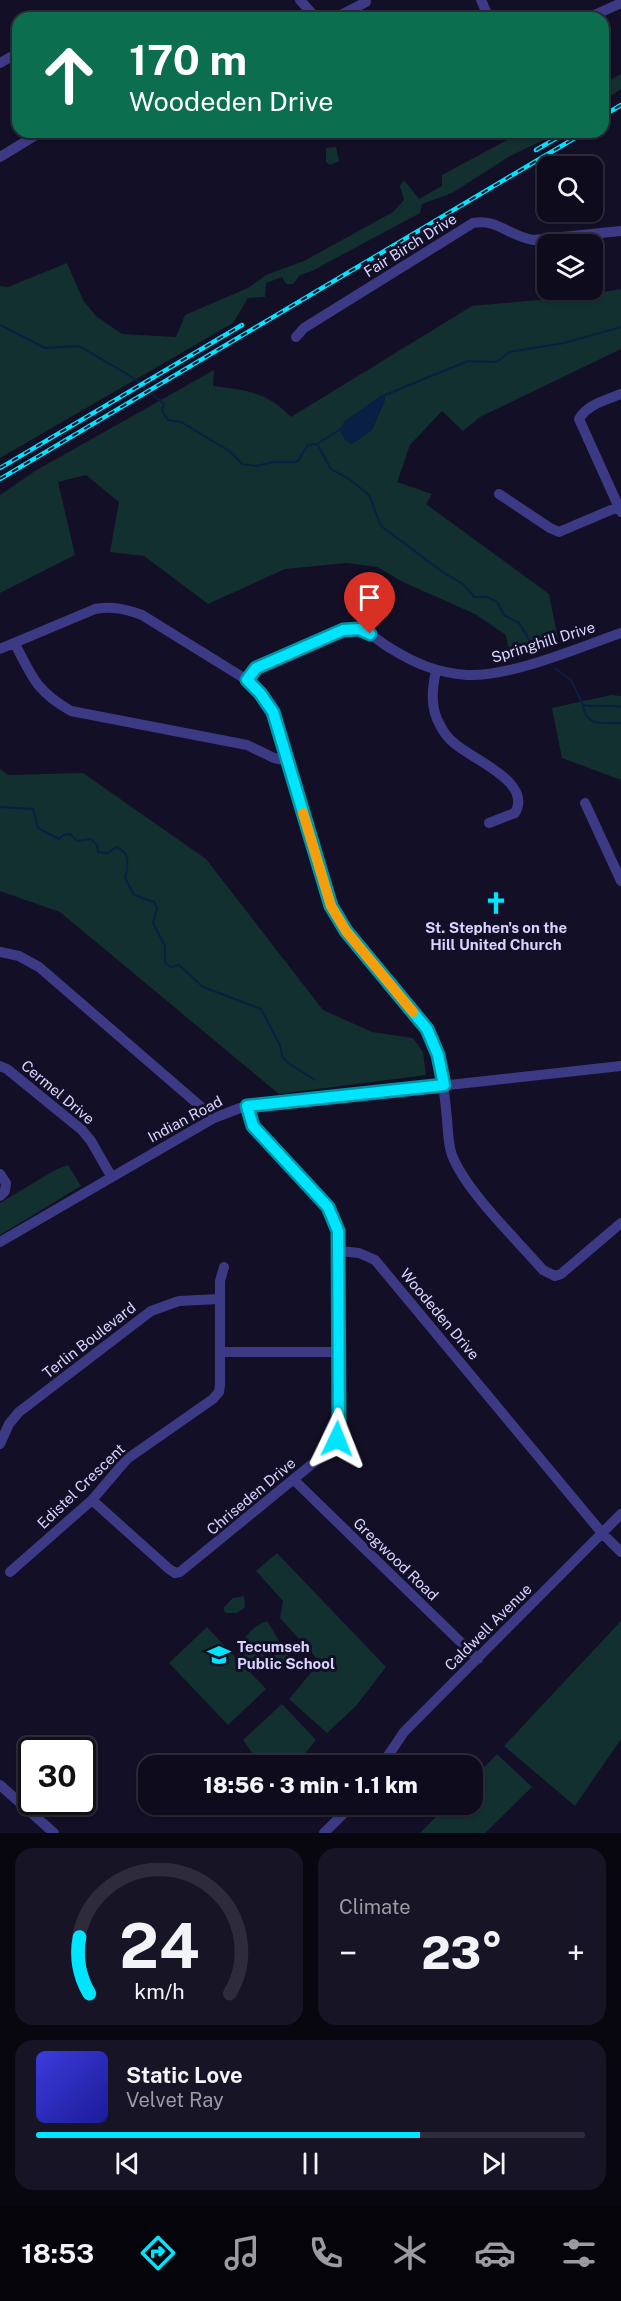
<!DOCTYPE html>
<meta charset="utf-8">
<style>
:root{--surface:#0e0b1c;--page:#171425;--text:#f1f3f6;--muted:#9b9ba3;--line:#2e2b3b;--accent:#00e5ff}
body{margin:0;font-family:"Public Sans",sans-serif;background:var(--page);color:var(--text);height:100vh;display:flex;flex-direction:column;font-size:22px;white-space:nowrap}
*{box-sizing:border-box;margin:0}
p{font-size:20px;color:var(--muted)}
.icon{flex:none;width:33px;height:33px;fill:none;stroke:currentColor;stroke-width:2;stroke-linecap:round;stroke-linejoin:round}
.map{position:relative;height:1833px;overflow:hidden}
.details{display:flex;flex-direction:column;gap:15px;padding:15px;background:#08060f;flex:1}
.details>*{flex:none}
.guide{position:absolute;left:12px;top:12px;width:597px;height:126px;border-radius:18px;box-shadow:0 2px 4px #0004,0 0 0 2px var(--line);background:#0b6e4f;color:#fff;overflow:hidden}
.fabs{position:absolute;left:537px;top:156px;display:grid;gap:12px}
.fabs a{display:grid;place-items:center;width:66px;height:66px;border-radius:12px;background:var(--surface);box-shadow:0 2px 4px #0004,0 0 0 2px var(--line);font-size:30px}
.speed{position:absolute;left:18px;top:1737px;display:flex;gap:12px;font-size:30px;font-weight:700;text-align:center}
.speed>*{display:grid;place-content:center;width:78px;height:78px;border-radius:50%;background:var(--surface);box-shadow:0 2px 4px #0004,0 0 0 2px var(--line);line-height:1}
.speed .limit{border:3px solid #111;border-radius:9px;background:#fff;color:#111}
.pin{position:absolute;display:grid;place-items:center;width:51px;height:51px;color:#fff;margin:-62px -26px;border-radius:50% 50% 50% 0;rotate:-45deg;box-shadow:0 0 6px #0007}
.pin .icon{rotate:45deg}
.me{position:absolute;width:66px;margin:-33px;rotate:2deg;stroke-linejoin:round;filter:drop-shadow(0 0 4px #0008)}
.turn{display:flex;align-items:center;gap:21px;height:126px;padding:0 18px;font-size:27px}
.turn .icon{width:78px;height:78px;stroke-width:2.5}
.turn b{display:block;font-size:42px;line-height:51px}
.big{font-size:45px;font-weight:800;line-height:1.1}
.details .tile{flex:1;display:flex;flex-direction:column;justify-content:center;gap:9px;min-width:0;padding:0 21px;border-radius:18px;background:var(--page)}
.details .dial{align-items:center;gap:0}
.dial svg{height:156px;overflow:visible;fill:none;stroke:var(--line);stroke-width:7;stroke-linecap:round;text-anchor:middle}
.dial text{fill:var(--text);stroke:none}
.song{display:flex;align-items:center;gap:18px}
.cover{width:72px;height:72px;border-radius:9px;background:linear-gradient(135deg,hsl(240 70% 55%),hsl(240 70% 35%))}
.played{height:6px;border-radius:3px;background:linear-gradient(90deg,var(--accent) 70%,var(--line) 70%)}
.keys{display:flex;justify-content:space-around;direction:ltr}
.heat{display:flex;justify-content:space-between;align-items:center;font-size:33px;direction:ltr}
.details .tiles{flex:1;display:grid;gap:15px;grid-template-columns:1fr 1fr}
.tile:last-child{grid-column:span 2}
.trip{position:absolute;left:138px;top:1755px;width:345px;height:60px;border-radius:18px;background:var(--surface);box-shadow:0 2px 4px #0004,0 0 0 2px var(--line);font-weight:800;line-height:60px;text-align:center}
.dock{display:flex;height:96px;justify-content:space-around;align-items:center;background:#06040b;color:var(--muted)}
.dock .icon{width:42px;height:42px}
.dock .selected{color:var(--accent)}
.dock b{font-size:27px;color:var(--text)}
.map>svg:first-child{display:block}
.green{fill:#12302f;fill-rule:evenodd}
.water{fill:#0a1f44}
.lines{fill:none;stroke-linecap:round;stroke-linejoin:round}
.stream{stroke:#0a1f44;stroke-width:2}
.minor{stroke:#3d3a85;stroke-width:10}
.rail-casing{stroke:#00e5ff;stroke-width:4.5}
.rail{stroke:#130f26;stroke-width:2;stroke-dasharray:7;stroke-linecap:butt}
.route-casing{stroke:#0095a6;stroke-width:15}
.route{stroke:#00e5ff;stroke-width:10}
.slow{stroke:#f59e0b;stroke-width:10}
.labels{text-anchor:middle;dominant-baseline:central;stroke-width:6;stroke-linejoin:round;paint-order:stroke}
.street-label{font-size:15px;fill:#d9d4ff;stroke:#130f26}
.poi-label{font-size:15px;font-weight:bold;fill:#d9d4ff;stroke:#130f26}
</style>
<div class="map">
<svg width="621" height="1833" viewBox="0 0 621 1833">
<rect width="100%" height="100%" fill="#130f26"/>
<!-- green -->
<path class="green" d="M621 74V89L603 101V84Z
M522 132H560L510 156 452 193 422 204 420 213 312 271 300 275 293 284H286L282 277 266 283 265 297 248 298 233 323 0 458V286L8 287 67 263 83 300 96 316 122 334 176 337 185 315 248 288 266 275 304 261 393 212 404 200 400 186 404 180 419 199 442 186V175Z
M336 147 339 161 330 165 326 162V148Z
M621 289V349L480 417 463 431 442 411 410 445 397 482 432 494 426 504 549 594 558 639 510 656 506 635 475 614 403 582 377 567 346 563 285 569 208 604 144 556 110 552 119 502 86 475 58 482 75 555 0 593V495L35 471 214 370 213 386C245 390 268 392 291 417L472 306 581 296ZM382 395H385L384 403 371 431 344 422Z
M611 695 621 696V780L562 758 552 708Z
M0 769 8 775 83 773 206 859 323 1010 372 1032 413 1038 423 1052 426 1075 279 1094 60 912 0 891Z
M68 1165 81 1186 0 1235V1203L55 1170Z
M277 1553 386 1667 356 1706 327 1733 289 1699 320 1662 280 1618 283 1601 256 1571Z
M244 1596 245 1607 237 1613H226L224 1611V1607L233 1598Z
M267 1621 295 1667 294 1670 249 1671 266 1689 228 1725 169 1663 207 1627 237 1659C240 1641 249 1628 267 1621Z
M621 1621V1739L575 1806 504 1746Z
M282 1704 316 1740 303 1756 289 1763 268 1761 253 1754 243 1740Z
M497 1754 532 1787 485 1833H420L448 1805 472 1804 473 1779Z"/>
<!-- water -->
<path class="water" d="M382 395H385L384 403 371 431 352 444 346 441 339 430 344 422Z"/>
<g class="lines">
<!-- stream -->
<path class="stream" d="M0 325 45 348 79 346 132 377 164 404 162 411 168 420 181 422 231 452 242 464 256 466 273 462H297L308 445 317 444 331 469 349 479 369 495 381 526 444 573 463 584 474 597H487L497 602 504 615 519 623 530 641
M385 395 468 361 497 362 509 352 564 343 621 327
M317 444 339 430
M556 669 571 680 583 705C594 708 608 704 621 707
M583 706C587 728 603 722 621 723
M0 807 33 809 38 828 59 839 63 835 70 834 77 841 91 839 97 845 98 852 108 853 116 847C130 852 129 865 125 878L134 895 154 902 157 908 153 923 165 946V963L171 967 179 965 203 987 261 1009 280 1045 282 1056 288 1063 315 1080"/>
<!-- minor -->
<path class="minor" d="M300 0 316 18
M481 0 489 18
M335 18 366 2
M588 18 621 3
M0 63 18 53
M0 157 41 132
M296 337 304 328 473 223C496 218 511 237 533 240L621 231
M621 394C606 400 588 404 579 419L621 512
M499 494 550 528 559 532 618 507
M15 644C33 678 36 691 71 711L247 745 274 758 288 761
M0 649 95 609C113 606 126 609 142 615L247 680 260 693 273 712 331 906 346 931 427 1030C441 1058 444 1087 447 1119 448 1130 448 1144 452 1155 465 1190 517 1240 543 1270L555 1276 561 1274 621 1223
M436 671C432 689 430 708 440 725 443 731 449 739 454 743 473 760 533 782 515 813L489 823
M247 680 256 668C275 658 340 626 358 629 371 632 379 642 390 648 414 663 437 673 467 675 511 677 577 648 621 633
M585 803 621 881
M0 952 19 956 39 967 214 1118
M0 1066 7 1069 82 1130 91 1141 111 1176
M0 1174 6 1183 5 1191 0 1196
M0 1242 214 1118 240 1108 621 1066
M339 1251 359 1253 375 1260 602 1533 621 1552
M221 1352H337
M0 1444 9 1424 19 1412 151 1311 179 1301 219 1299
M294 1480 478 1659
M92 1500 169 1569 175 1573 180 1572 334 1446 337 1439 338 1231C323 1182 255 1151 247 1106
M10 1572 92 1500 127 1459 213 1399 219 1392 220 1385V1281L224 1267
M381 1766 404 1732 621 1514
M0 1785 54 1833
M324 1833 353 1804"/>
<!-- rail casing -->
<g class="rail-casing">
<path id="rail" d="M603 116 621 105
M536 150 567 132
M0 468 242 325
M0 479 585 132"/>
</g>
<!-- rail -->
<use href="#rail" class="rail"/>
</g>
<g class="lines">
<!-- route casing -->
<g class="route-casing">
<path id="route" d="M337 1439 339 1432 338 1231 328 1207 253 1126 247 1106 444 1085 438 1055 427 1029 346 931 331 906 273 712 260 693 247 680 256 668 343 630 359 629 370 634"/>
</g>
<!-- route -->
<use href="#route" class="route"/>
<!-- slow -->
<path class="slow" d="M303 813 331 906 346 931 413 1012"/>
</g>
<!-- icons -->
<defs>
<g id="church-bare" transform="scale(1.8)"><path d="M-1.2-6h2.4v3.5h3.3v2.4h-3.3V6h-2.4V-.1h-3.3v-2.4h3.3Z" fill="#00e5ff" stroke="#130f26" stroke-width="2.5" paint-order="stroke"/></g>
<g id="school-bare" transform="scale(1.8)"><path d="M0-5L7-2L0 1L-7-2ZM-4 1L0 2.5L4 1V4Q0 6-4 4Z" fill="#00e5ff" stroke="#130f26" stroke-width="2.5" paint-order="stroke"/></g>
</defs>
<g fill-rule="evenodd">
<use href="#church-bare" x="496" y="903"/>
<use href="#school-bare" x="219" y="1655"/>
</g>
<g class="labels">
<!-- street labels -->
<g class="street-label">
<text transform="translate(410 245) rotate(-32)">Fair Birch Drive</text>
<text transform="translate(543 642) rotate(-17)">Springhill Drive</text>
<text transform="translate(58 1092) rotate(40)">Cermel Drive</text>
<text transform="translate(185 1119) rotate(-28)">Indian Road</text>
<text transform="translate(440 1314) rotate(50)">Woodeden Drive</text>
<text transform="translate(89 1340) rotate(-38)">Terlin Boulevard</text>
<text transform="translate(81 1486) rotate(-44)">Edistel Crescent</text>
<text transform="translate(251 1496) rotate(-40)">Chriseden Drive</text>
<text transform="translate(396 1559) rotate(44)">Gregwood Road</text>
<text transform="translate(488 1627) rotate(-45)">Caldwell Avenue</text>
</g>
<!-- poi labels -->
<g class="poi-label">
<text x="496" y="927">St. Stephen's on the<tspan x="496" dy="17">Hill United Church</tspan></text>
<text x="237" y="1646" text-anchor="start">Tecumseh<tspan x="237" dy="17">Public School</tspan></text>
</g>
</g>
</svg>
<div class="fabs">
<a><svg class="icon" aria-label="search" viewBox="0 0 24 24"><circle cx="10" cy="10" r="6"/><path d="M15 15l6 6"/></svg></a>
<a><svg class="icon" aria-label="layers" viewBox="0 0 24 24"><path d="M12 4l9 5-9 5-9-5zM3 14l9 5 9-5"/></svg></a>
</div>
<div class="speed"><div class="limit">30</div></div>
<div class="pin" style="left:370px;top:634px;background:#d93025"><svg class="icon" aria-label="arrive" viewBox="0 0 24 24"><path d="M6 21V4h12l-3 4 3 4H6"/></svg></div>
<svg class="me" style="left:337px;top:1439px" viewBox="-20 -20 40 40"><path d="M0-17L14 15 0 8-14 15z" fill="#00e5ff" stroke="#fff" stroke-width="4"/></svg>
<div class="trip">18:56 · 3 min · 1.1 km</div>
<div class="guide">
<div class="turn"><svg class="icon" aria-label="ahead" viewBox="0 0 24 24"><path d="M12 20V5M6 11l6-6 6 6"/></svg><div><b>170 m</b>Woodeden Drive</div></div>
</div>
</div>
<section class="details">
<div class="tiles">
<div class="tile dial"><svg viewBox="0 0 100 80">
<path d="M14 69A42 42 0 1 1 86 69"/>
<path d="M14 69A42 42 0 0 1 9 40" stroke="#00e5ff"/>
<text x="50" y="56" font-size="32" font-weight="700">24</text>
<text x="50" y="72" font-size="11">km/h</text>
</svg></div>
<div class="tile"><p>Climate</p>
<div class="heat"><a>−</a><b class="big">23°</b><a>+</a></div>
</div>
<div class="tile">
<div class="song"><i class="cover"></i><div><b>Static Love</b><p>Velvet Ray</p></div></div>
<div class="played"></div>
<div class="keys"><svg class="icon" aria-label="previous" viewBox="0 0 24 24"><path d="M18 5L8 12l10 7zM5 5v14"/></svg><svg class="icon" aria-label="pause" viewBox="0 0 24 24"><path d="M8 5v14M16 5v14"/></svg><svg class="icon" aria-label="next" viewBox="0 0 24 24"><path d="M6 5l10 7-10 7zM19 5v14"/></svg></div>
</div>
</div>
</section>
<nav class="dock">
<b>18:53</b>
<svg class="icon selected" aria-label="directions" viewBox="0 0 24 24"><path d="M12 3l9 9-9 9-9-9zM9 14v-3h6M13 9l2 2-2 2"/></svg>
<svg class="icon" aria-label="music" viewBox="0 0 24 24"><path d="M9 18V5l10-2v13"/><circle cx="6" cy="18" r="3"/><circle cx="16" cy="16" r="3"/></svg>
<svg class="icon" aria-label="phone" viewBox="0 0 24 24"><path d="M5 4h4l2 5-3 2q2 4 5 5l2-3 5 2v4C11 20 4 13 5 4z"/></svg>
<svg class="icon" aria-label="climate" viewBox="0 0 24 24"><path d="M12 3v18M4 7l16 10M4 17L20 7"/></svg>
<svg class="icon" aria-label="car" viewBox="0 0 24 24"><path d="M5 17H2v-5l4-1 3-4h7l3 4 3 1v5h-3M9 17h6M6 11h13"/><circle cx="7" cy="17" r="2"/><circle cx="17" cy="17" r="2"/></svg>
<svg class="icon" aria-label="filters" viewBox="0 0 24 24"><path d="M4 7h16M4 17h16"/><circle cx="9" cy="7" r="2"/><circle cx="15" cy="17" r="2"/></svg>
</nav>
